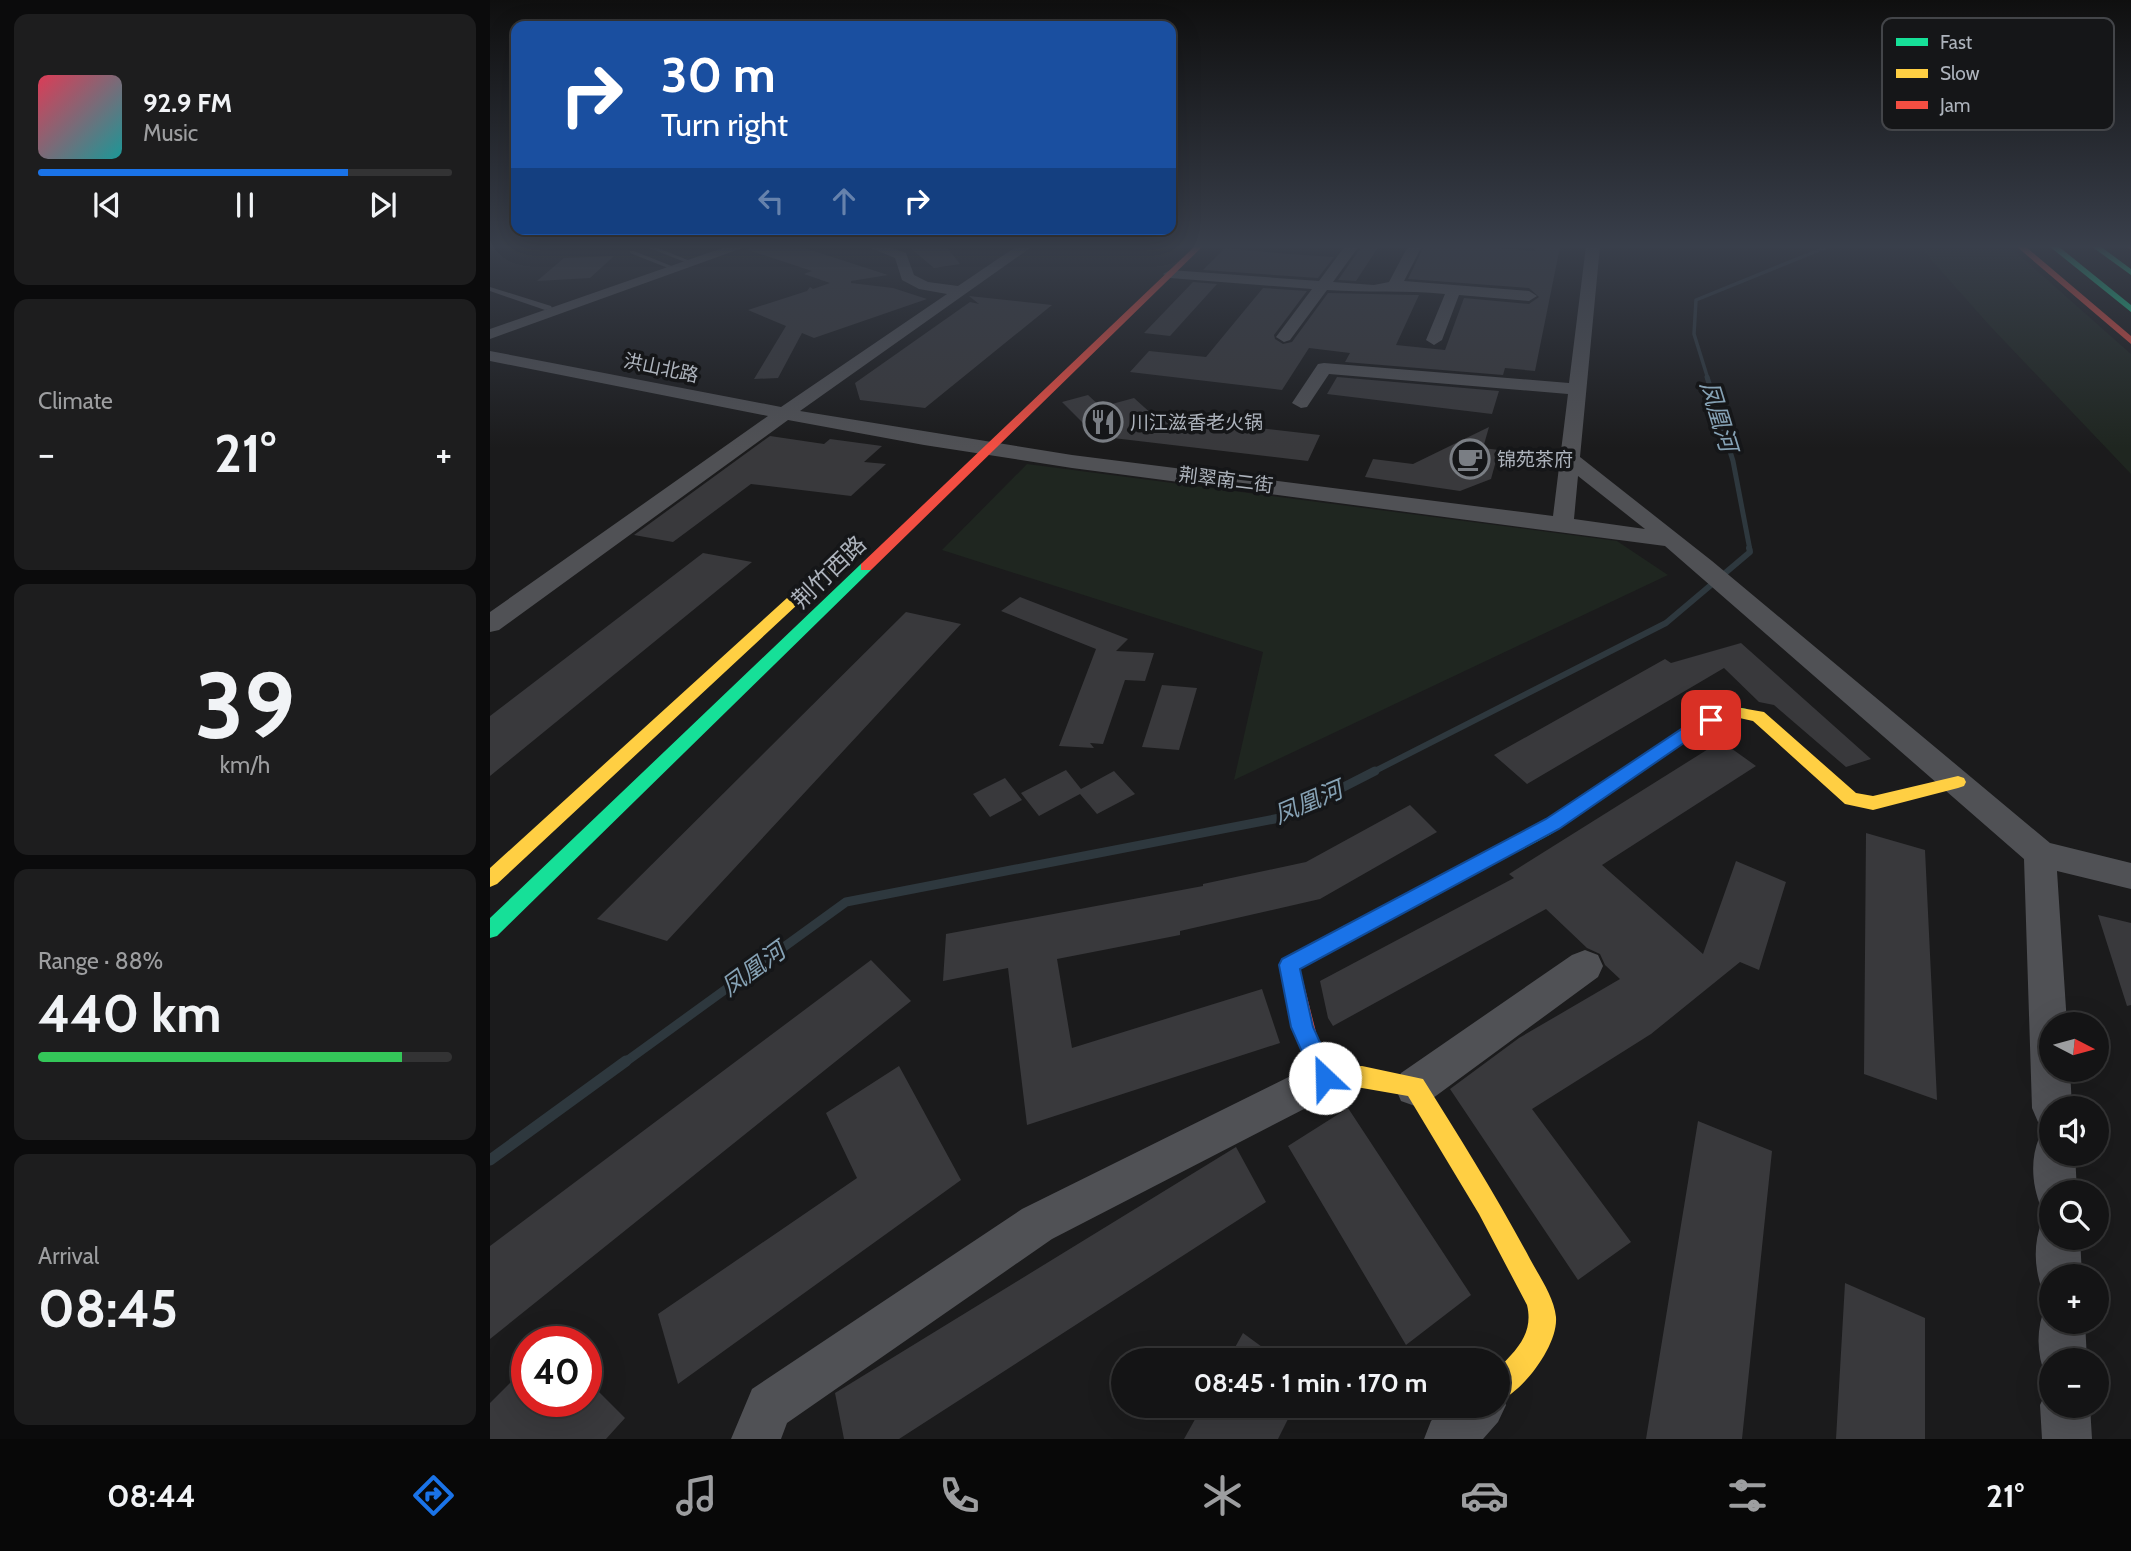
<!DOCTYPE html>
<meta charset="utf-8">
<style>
:root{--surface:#141415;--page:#1d1d1e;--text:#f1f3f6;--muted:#9d9ea0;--line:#333334;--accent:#1a73e8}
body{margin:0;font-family:Cabin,"Noto Sans SC",sans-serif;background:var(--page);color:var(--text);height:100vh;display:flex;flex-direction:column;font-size:26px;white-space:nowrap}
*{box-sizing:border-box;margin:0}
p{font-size:23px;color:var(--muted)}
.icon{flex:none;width:38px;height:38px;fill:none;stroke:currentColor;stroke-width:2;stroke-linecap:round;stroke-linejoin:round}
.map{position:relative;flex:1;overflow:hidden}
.details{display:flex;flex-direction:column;gap:14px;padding:14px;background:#0b0b0c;width:490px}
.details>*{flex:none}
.banner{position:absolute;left:21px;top:21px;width:665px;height:214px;border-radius:14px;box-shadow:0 7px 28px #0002,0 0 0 2px var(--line);background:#1a4fa0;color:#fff;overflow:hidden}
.needle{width:46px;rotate:96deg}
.tools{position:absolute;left:1549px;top:1012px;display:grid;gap:14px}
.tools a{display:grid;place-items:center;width:70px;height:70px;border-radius:50%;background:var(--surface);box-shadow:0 7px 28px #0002,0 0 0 2px var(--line);font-size:35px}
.speed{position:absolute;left:21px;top:1326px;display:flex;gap:14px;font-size:35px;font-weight:700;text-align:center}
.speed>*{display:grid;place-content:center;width:91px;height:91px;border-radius:50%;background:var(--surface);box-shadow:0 7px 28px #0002,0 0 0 2px var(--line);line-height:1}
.speed .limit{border:10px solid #d22;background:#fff;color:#111}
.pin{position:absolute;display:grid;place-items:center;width:60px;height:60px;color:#fff;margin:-30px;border-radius:14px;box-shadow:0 4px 10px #0006}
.me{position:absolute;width:77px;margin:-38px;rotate:336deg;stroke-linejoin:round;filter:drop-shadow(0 0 5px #0008)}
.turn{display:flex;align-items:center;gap:24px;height:147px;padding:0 35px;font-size:32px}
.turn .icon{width:91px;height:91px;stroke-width:2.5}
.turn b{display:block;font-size:49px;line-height:60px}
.lanes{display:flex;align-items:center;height:66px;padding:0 35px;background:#0003;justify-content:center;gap:35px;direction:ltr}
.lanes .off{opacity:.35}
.big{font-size:52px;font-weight:700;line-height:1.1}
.details .widget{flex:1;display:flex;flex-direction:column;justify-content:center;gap:10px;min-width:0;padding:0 24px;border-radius:14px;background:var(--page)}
.details .dial{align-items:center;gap:0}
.dial b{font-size:91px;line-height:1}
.song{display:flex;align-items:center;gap:21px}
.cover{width:84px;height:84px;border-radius:10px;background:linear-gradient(135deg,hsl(350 70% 55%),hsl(180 70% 35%))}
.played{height:7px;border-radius:4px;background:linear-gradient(90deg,var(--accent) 75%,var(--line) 75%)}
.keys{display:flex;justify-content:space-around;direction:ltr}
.heat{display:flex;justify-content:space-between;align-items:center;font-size:38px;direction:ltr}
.charge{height:10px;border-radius:5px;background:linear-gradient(90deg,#34c759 88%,var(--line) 0)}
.trip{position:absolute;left:621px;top:1348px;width:399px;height:70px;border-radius:35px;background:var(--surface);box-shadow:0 7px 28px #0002,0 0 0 2px var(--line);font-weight:700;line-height:70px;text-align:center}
.dock{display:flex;height:112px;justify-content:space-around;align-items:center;background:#080808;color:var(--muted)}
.dock .icon{width:49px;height:49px}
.dock .active{color:var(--accent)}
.dock b{font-size:32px;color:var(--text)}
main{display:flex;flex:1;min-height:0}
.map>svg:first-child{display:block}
.green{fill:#1f2620}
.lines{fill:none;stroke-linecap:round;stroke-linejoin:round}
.stream-far4{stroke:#2e383e;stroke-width:3.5}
.stream-far3{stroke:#2e383e;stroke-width:5}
.stream-far2{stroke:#2e383e;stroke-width:6}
.stream-far1{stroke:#2e383e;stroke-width:9}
.stream{stroke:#2e383e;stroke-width:11}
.building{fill:#39393c}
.lane{fill:#505155;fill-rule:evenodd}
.street{fill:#505155;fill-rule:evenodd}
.fast{fill:#16e098;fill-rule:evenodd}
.slow{fill:#ffcf43;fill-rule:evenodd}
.jam{fill:#f24e42;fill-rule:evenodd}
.route{fill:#1a73e8;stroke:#114b97;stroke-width:2}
.labels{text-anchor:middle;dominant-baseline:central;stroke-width:7;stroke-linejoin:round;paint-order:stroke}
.far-street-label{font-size:19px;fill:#adb3bc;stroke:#151618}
.far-poi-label{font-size:19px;fill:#adb3bc;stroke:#151618;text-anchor:start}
.street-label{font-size:23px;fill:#adb3bc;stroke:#151618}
.water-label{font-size:24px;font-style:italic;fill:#86a2b5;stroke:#151618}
.key{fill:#151618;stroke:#434549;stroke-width:2}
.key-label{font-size:19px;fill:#adb3bc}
</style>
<main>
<section class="details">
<div class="widget">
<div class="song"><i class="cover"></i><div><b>92.9 FM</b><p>Music</p></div></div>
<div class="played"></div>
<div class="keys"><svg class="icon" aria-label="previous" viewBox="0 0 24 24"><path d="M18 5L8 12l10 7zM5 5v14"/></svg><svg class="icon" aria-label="pause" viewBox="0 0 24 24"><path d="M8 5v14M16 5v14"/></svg><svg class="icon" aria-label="next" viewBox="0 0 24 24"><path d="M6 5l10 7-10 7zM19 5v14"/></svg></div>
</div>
<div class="widget"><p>Climate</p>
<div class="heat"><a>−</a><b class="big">21°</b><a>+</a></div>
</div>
<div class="widget dial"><b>39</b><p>km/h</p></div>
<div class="widget"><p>Range · 88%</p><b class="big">440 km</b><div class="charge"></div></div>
<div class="widget"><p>Arrival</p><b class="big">08:45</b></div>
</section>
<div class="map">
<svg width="1641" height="1439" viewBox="0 0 1641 1439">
<rect width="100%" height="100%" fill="#1b1b1c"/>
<!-- green -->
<path class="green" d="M1429 246H1519L1641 354V474L1500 326Z
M537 464 1127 541 1178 575 744 780 773 652 452 550Z"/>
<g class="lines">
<!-- stream-far4 -->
<path class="stream-far4" d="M1218 379 1204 334 1206 300 1339 246"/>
<!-- stream-far3 -->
<path class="stream-far3" d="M1217 377 1243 461 1260 550"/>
<!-- stream-far2 -->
<path class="stream-far2" d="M881 773 1176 623 1260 552 1259 548"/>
<!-- stream-far1 -->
<path class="stream-far1" d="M134 1063 356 902 795 817 885 771"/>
<!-- stream -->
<path class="stream" d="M0 1160 136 1061"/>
</g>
<!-- building -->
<path class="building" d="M260 246H308L398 275 361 281V283L403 288 437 299 324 338 312 333 288 378 264 379 296 326 258 310 317 291 320 287 323 289 340 283 314 274 322 271 258 250Z
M418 246H456L470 264 444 268Z
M872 246H889L866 281 848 280Z
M934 246H986L1044 251 1045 246 1070 247 1045 371 1015 368 1013 375 855 362 860 353 819 348 792 390 640 372 659 351 716 357 773 288 817 291 784 335 785 339 793 344 802 342 838 293 925 295H929L906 345 955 350 974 298 1039 304 1049 297 1039 288 918 279Z
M735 248 799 254 844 257 828 278 713 270Z
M124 256 100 278 47 281 74 258Z
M703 282 727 284 680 336 654 333Z
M479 296 562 305 435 408 370 400 365 383 480 302 489 304Z
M847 377 1009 391 1002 414 837 394Z
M598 395 611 407 644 398 664 416 830 435 818 461 606 436 572 402Z
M999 427 993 448 1009 450 1001 479 970 491 875 477 883 459 923 464Z
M280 436 334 444 340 439 392 446 374 462 396 464 361 496 261 484 183 542 144 535Z
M213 553 262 562 0 776V716Z
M530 597 638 639 626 651 664 653 655 681 635 680 613 744 600 743 604 748 569 746 606 649 511 611Z
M416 612 471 624 177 941 107 919Z
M1251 643 1381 759 1356 767 1284 705 1269 702 1234 668 1037 784 1004 755 1175 659 1181 663Z
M672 685 707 688 689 750 652 747Z
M1231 741 1266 766 1112 865 1213 954 1246 861 1296 882 1269 970 1250 962 1161 1034 1042 1109 1141 1242 1088 1280 960 1089 1029 1038 1130 979 1115 965 1110 954 1097 948 1056 909 843 1026 838 1018 830 981 1024 878 1019 874Z
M576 770 591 789 624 771 645 794 607 814 590 794 549 816 531 793Z
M515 778 532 800 500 817 483 794Z
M920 805 947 832 830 899 690 931V935L567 959 582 1048 772 989 790 1043 537 1125 518 968 453 981 456 934 713 886V884L816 862Z
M1376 833 1435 850 1447 1100 1374 1074Z
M1608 915 1641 923V1005L1637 1006Z
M381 960 421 1001 0 1339V1246Z
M409 1066 471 1180 188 1384 168 1314 367 1178 336 1113Z
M858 1108 981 1295 916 1345 798 1146Z
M1208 1121 1282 1151 1252 1439H1156Z
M746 1147 776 1202 409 1439H354L345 1393Z
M1355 1283 1435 1318V1439H1346Z
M753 1333 790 1360H738Z
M37 1366V1402H96V1379L135 1418 116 1439H0V1403Z
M713 1405H805L788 1439H694Z"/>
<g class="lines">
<!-- lane -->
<path class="lane" d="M154 246H163L200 261 195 262Z
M140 251H144L184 267 178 268 140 253Z
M0 287 61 306 62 308 55 310 0 291Z"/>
<!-- street -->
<path class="street" d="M238 246H258L0 339V329Z
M376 246H396L416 253 424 275 438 282 468 286 527 246H543L310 411 582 455 1063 516 1078 394 839 374 817 407 811 408 802 403 828 364 834 363 1079 383 1096 246H1110L1090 457 1222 561 1560 843 1641 863V889L1567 871 1577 1024H1561V1069H1580L1582 1108H1561V1127L1548 1122 1542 1108 1534 859 1175 546 582 468 434 445 298 420 9 630 0 632V612L278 416 0 361V351L291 407 457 294 429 289 412 280 405 258ZM1088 476 1155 529 1084 519Z
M855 246H869L843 282 884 285 899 282 918 246H932L914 281 1039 291 1047 296 1039 301 969 295 952 340 944 345 936 340 955 294C915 290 877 293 837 290L800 340 794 342 786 337 822 289 680 278 673 274 680 270 829 281Z
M1095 950 1108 955 1113 966 1108 977 939 1101 925 1106 911 1101 905 1087 911 1073 1082 955Z
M835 1059 849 1065 855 1078 849 1091 562 1239 297 1423 291 1439H241L262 1389 532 1209Z
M1561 1134V1153H1585L1587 1192H1561V1211L1551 1207C1542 1185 1540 1160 1549 1138Z
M1561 1218V1237H1590L1592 1276H1561V1295L1553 1292C1544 1269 1543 1244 1552 1221Z
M1561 1302V1321H1595L1597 1360H1561V1379L1556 1377C1546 1353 1546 1328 1556 1305Z
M1561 1386V1405H1600L1602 1439H1552L1550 1405 1558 1388Z
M1008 1388 1016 1405 1008 1422 993 1439H934L941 1421 957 1405H1008Z"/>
<!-- fast -->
<path class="fast" d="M1559 246H1568L1641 305V312Z
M1601 246H1610L1641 269V275Z
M376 563 381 564V570L7 936 0 938V918L371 564Z
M1241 706 1257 709 1259 713 1251 718C1222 713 1101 809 1069 829 1047 843 1022 854 998 867L992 869 986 867 983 862 986 857 1057 819 1196 726Z"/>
<!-- slow -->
<path class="slow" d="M346 557 353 561 351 564 7 884 0 887V868L341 558Z
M1251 708 1274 712 1366 793 1383 796 1468 776 1474 778 1476 782 1474 786 1468 788 1383 810 1355 804 1263 721 1245 717 1243 713 1245 709Z
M816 1026 824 1029 841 1067 872 1066 933 1079C970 1138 1007 1197 1040 1259 1049 1276 1064 1297 1066 1317 1068 1346 1033 1391 1008 1402V1369C1026 1350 1044 1334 1037 1305L989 1214 918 1096 872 1088 835 1089 827 1086 805 1036 808 1029Z"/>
<!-- jam -->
<path class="jam" d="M705 246H713L381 570H371V564Z
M1526 246H1535L1641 336V344Z
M1634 246H1641V250Z
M992 855 998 857 1001 862 998 867 810 969 827 1036 824 1043 816 1046 808 1043 789 965 792 959Z"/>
</g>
<!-- sky -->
<linearGradient id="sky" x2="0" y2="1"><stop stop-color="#0f0f0f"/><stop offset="0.55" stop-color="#393f4b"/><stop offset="1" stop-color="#393f4b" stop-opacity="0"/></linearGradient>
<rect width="1641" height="448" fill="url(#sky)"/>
<!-- route -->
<path class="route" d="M1221 715 1227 716 1229 720 1227 724 1207 734 1069 829 810 969 823 1027 846 1078 843 1086 835 1089 827 1086 801 1027 789 965 792 959 1056 819 1196 726Z"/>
<!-- icons -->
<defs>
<g id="restaurant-ring" transform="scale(2.0125)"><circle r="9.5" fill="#151618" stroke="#7a7e84" stroke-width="1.5"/><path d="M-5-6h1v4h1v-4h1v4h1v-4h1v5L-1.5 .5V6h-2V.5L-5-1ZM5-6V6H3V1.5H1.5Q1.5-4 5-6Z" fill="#7a7e84"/></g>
<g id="cafe-ring" transform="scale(2.0125)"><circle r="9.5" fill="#151618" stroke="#7a7e84" stroke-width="1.5"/><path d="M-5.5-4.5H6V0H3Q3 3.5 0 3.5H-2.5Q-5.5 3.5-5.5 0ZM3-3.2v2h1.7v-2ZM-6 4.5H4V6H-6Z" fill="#7a7e84"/></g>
</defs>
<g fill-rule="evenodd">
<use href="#restaurant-ring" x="613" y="422"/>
<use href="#cafe-ring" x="980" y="459"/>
</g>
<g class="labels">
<!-- far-street labels -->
<g class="far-street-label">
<text transform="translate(171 368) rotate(12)">洪山北路</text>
<text transform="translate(736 480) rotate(7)">荆翠南二街</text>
</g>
<!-- far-poi labels -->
<g class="far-poi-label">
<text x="640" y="422">川江滋香老火锅</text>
<text x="1007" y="459">锦苑茶府</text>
</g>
<!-- street labels -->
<g class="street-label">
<text transform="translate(339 572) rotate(-44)">荆竹西路</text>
</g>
<!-- water labels -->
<g class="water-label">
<text transform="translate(1229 416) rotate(73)">凤凰河</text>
<text transform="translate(818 802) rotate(-23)">凤凰河</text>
<text transform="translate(263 969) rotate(-36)">凤凰河</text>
</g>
</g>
<!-- legend -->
<rect x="1392" y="18" width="232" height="112" rx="10" class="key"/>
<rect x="1406" y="38" width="32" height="8" fill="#16e098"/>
<rect x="1406" y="69" width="32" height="9" fill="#ffcf43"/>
<rect x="1406" y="101" width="32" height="8" fill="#f24e42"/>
<g class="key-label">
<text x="1450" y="49">Fast</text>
<text x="1450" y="80">Slow</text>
<text x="1450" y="112">Jam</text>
</g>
</svg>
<div class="tools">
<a><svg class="needle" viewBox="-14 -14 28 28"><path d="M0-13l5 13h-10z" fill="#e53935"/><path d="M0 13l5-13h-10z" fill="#9d9ea0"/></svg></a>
<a><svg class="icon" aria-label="sound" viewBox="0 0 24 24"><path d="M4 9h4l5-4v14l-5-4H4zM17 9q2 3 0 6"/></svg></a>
<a><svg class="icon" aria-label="search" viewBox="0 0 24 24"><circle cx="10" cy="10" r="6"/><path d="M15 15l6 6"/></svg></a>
<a>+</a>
<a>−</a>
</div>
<div class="speed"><div class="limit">40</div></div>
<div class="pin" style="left:1221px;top:720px;background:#d93025"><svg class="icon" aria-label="arrive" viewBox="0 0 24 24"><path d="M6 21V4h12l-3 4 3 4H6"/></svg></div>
<svg class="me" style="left:835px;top:1078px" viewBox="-20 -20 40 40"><circle r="19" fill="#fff"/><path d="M0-13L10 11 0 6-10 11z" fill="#1a73e8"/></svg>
<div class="trip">08:45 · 1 min · 170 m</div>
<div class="banner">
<div class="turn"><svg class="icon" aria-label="right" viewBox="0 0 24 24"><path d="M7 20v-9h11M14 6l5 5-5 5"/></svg><div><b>30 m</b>Turn right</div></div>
<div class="lanes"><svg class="icon off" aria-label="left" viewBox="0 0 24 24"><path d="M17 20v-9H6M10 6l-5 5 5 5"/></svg><svg class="icon off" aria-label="ahead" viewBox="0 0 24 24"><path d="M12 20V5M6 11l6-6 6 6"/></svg><svg class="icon" aria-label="right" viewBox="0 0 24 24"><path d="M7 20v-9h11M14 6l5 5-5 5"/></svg></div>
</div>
</div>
</main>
<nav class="dock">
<b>08:44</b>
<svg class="icon active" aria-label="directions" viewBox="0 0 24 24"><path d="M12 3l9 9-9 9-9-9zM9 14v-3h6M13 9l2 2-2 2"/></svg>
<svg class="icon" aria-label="music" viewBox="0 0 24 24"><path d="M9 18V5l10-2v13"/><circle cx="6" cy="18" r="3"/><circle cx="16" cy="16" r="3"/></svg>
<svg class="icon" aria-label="phone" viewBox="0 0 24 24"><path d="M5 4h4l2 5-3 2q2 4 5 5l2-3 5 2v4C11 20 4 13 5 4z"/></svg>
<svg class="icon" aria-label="climate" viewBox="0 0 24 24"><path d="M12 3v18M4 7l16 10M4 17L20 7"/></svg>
<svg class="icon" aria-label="car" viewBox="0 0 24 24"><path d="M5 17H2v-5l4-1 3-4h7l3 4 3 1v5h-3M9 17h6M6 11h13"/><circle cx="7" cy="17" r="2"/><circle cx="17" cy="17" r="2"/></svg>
<svg class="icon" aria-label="filters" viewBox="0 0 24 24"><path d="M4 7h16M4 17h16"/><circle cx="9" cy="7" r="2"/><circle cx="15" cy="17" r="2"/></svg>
<b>21°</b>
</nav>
